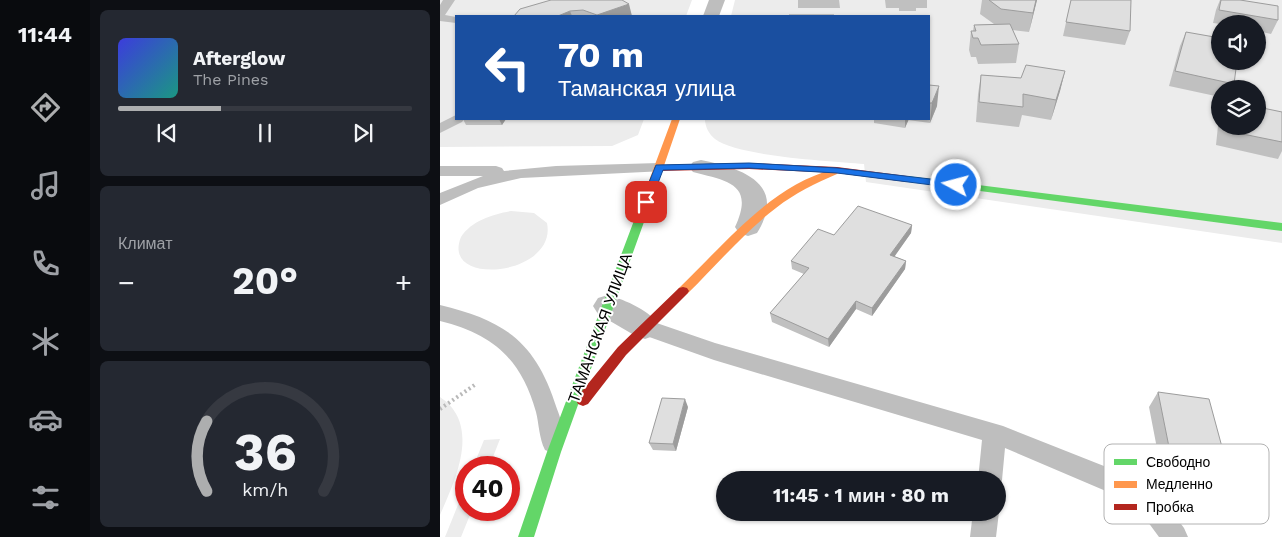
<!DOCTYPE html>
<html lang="ru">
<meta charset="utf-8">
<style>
:root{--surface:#171b24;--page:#242831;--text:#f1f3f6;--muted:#9ea1a6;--line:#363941;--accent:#adaeaf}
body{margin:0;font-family:"Work Sans",sans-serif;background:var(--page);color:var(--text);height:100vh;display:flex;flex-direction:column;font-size:19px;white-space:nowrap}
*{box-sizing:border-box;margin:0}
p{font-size:16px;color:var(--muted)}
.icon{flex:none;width:28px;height:28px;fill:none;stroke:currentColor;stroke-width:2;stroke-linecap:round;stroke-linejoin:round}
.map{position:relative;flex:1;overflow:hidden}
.sheet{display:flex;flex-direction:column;gap:10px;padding:10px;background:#0d0f14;width:350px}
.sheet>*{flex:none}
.banner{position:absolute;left:15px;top:15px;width:475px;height:105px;border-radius:0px;box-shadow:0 1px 4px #0004;background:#1a4fa0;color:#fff;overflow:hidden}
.fabs{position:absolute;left:771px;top:15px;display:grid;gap:10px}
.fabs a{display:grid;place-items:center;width:55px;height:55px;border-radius:50%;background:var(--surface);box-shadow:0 1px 4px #0004;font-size:25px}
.speed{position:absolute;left:15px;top:456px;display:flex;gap:10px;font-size:25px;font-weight:700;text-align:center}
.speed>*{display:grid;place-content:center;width:65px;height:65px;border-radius:50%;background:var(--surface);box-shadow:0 1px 4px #0004;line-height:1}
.speed .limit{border:8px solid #d22;background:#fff;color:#111}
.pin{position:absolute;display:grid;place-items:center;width:42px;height:42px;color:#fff;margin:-21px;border-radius:10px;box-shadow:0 2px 8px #0006}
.me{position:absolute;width:55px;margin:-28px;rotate:277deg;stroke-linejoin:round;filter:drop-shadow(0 0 4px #0008)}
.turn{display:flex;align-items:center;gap:18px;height:105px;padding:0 20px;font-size:22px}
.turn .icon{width:65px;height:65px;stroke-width:2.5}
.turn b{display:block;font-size:35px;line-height:42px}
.big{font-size:38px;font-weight:700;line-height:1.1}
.sheet .tile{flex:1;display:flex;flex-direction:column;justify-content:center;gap:8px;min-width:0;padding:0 18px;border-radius:8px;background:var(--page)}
.sheet .dial{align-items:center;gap:0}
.dial svg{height:130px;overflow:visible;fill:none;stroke:var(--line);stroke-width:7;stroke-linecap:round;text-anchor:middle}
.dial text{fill:var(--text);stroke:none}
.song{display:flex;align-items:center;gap:15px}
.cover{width:60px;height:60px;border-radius:8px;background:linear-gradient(135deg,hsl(240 70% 55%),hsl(170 70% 35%))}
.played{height:5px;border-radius:2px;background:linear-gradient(90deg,var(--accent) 35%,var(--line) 35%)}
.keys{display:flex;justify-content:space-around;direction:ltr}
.heat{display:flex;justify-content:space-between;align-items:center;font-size:28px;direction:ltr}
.trip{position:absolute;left:276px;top:471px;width:290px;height:50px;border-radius:25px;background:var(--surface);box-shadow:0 1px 4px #0004;font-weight:700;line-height:50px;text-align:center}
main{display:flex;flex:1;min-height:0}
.dock{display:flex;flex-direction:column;width:90px;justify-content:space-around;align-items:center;background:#090b0e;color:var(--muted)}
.dock .icon{width:35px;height:35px}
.dock .on{color:var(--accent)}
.dock b{font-size:22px;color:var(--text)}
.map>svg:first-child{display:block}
.green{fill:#ececec;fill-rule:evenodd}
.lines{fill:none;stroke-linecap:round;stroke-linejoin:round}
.path{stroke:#b9b9b9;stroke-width:4;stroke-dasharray:2 3;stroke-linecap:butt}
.lane{fill:#bebebe;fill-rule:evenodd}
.street{fill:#bebebe;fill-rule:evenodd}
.fast{fill:#63d668;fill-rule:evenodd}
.slow{fill:#ff974d;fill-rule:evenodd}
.jam{fill:#b3261e;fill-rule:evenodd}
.wall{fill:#c0c0c0}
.shaded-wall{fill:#9c9c9c}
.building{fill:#dfdfdf;stroke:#9c9c9c}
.route{fill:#1a73e8;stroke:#114b97}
.labels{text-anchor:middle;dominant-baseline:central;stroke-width:4;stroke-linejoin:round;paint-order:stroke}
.street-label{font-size:16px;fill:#000;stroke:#fff}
.key{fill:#fff;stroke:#b2b2b2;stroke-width:1}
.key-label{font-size:14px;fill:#000}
</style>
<main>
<nav class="dock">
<b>11:44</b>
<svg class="icon on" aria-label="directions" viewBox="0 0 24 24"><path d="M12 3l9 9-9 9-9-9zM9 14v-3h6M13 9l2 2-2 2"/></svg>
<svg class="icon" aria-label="music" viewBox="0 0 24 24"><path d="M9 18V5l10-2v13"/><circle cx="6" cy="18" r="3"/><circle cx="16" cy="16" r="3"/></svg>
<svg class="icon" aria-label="phone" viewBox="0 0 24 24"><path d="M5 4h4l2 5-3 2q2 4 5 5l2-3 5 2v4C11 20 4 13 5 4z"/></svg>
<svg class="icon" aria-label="climate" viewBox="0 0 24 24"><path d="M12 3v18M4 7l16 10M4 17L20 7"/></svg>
<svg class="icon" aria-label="car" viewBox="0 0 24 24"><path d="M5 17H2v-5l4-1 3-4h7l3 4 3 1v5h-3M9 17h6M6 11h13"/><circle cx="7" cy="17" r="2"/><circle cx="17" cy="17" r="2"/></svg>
<svg class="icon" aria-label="filters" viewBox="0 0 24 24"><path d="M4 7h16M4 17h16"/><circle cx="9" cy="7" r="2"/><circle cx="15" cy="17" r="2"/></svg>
</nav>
<section class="sheet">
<div class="tile">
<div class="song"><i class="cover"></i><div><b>Afterglow</b><p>The Pines</p></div></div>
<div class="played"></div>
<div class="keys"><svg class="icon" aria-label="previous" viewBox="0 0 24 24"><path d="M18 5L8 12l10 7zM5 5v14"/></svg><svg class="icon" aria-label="pause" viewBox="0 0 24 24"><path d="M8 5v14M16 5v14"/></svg><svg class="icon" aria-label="next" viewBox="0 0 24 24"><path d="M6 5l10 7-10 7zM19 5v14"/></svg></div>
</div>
<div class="tile"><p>Климат</p>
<div class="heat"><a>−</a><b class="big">20°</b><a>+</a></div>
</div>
<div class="tile dial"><svg viewBox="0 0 100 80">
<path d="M14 69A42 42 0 1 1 86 69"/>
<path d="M14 69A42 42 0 0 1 14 26" stroke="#adaeaf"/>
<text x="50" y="56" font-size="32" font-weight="700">36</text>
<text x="50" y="72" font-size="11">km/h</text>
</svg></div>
</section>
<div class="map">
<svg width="842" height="537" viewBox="0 0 842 537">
<rect width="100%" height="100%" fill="#fff"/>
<!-- green -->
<path class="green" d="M0 0H252L246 16H16V119H204L198 135 172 146 0 147Z
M295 0H842V243L426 182 424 164C392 161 299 157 275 139 269 134 265 127 265 119H489V16H291ZM780 24H818V61H780ZM780 89H818V126H780Z
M71 211 94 213 107 223C118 276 0 288 21 237 31 221 53 214 71 211Z
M0 397C42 425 15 480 0 515Z
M60 439 49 467H33L44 440Z
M26 485V510H32L21 537H5Z"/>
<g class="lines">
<!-- path -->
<path class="path" d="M0 409 36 384"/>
<!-- lane -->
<path class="lane" d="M3 0H15L5 15 16 17V23L0 21V5Z
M16 115V119H24L22 122 0 133V123Z
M219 163 225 165 227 168 225 171 81 178 38 188 0 205V193L43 176H0V166H56L62 168 64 171 116 166Z
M0 305C66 321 96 342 117 409 122 422 127 437 121 450L113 453 105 450C99 438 99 424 96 412 81 359 53 334 0 321Z
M205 319 275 343 563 426 712 485 744 528 748 537H719L694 503 565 448 562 480 558 489V480H538L542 440 274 360 198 333 195 327 198 321Z
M558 509 559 512 556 537H530L533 512H558Z"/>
<!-- street -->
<path class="street" d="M269 0H285L279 16H263Z
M261 160C301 168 348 183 317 233L308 236 299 233 295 227C315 184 288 181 253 172L249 167 253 162Z
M168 295C185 300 212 311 220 327L216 335 205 339 194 335 158 314 153 306 158 298Z"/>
<!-- fast -->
<path class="fast" d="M467 176 842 223V231L464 181 462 179 464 177Z
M212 183 217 186 121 452 94 537H78L107 452 207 186Z"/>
<!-- slow -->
<path class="slow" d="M232 119H240L217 186 215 188H209L207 186Z
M394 169 399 172 397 174C376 183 355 193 336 208 303 233 277 265 247 294H239L237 291 239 288C285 244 330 186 394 169Z"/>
<!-- jam -->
<path class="jam" d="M309 163 397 167 467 176 472 179 467 182 397 173 309 169 219 171 214 168 219 165Z
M243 287 247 288 249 291 247 294 186 355 148 404 143 406 138 404 136 400 138 396 178 347 239 288Z"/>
</g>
<!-- wall -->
<path class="wall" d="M111 0 192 16H74Z
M358 0H399L400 8H358Z
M445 0H487V8H476V11H459V8H446Z
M542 0H597L589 32 573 30 579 44 576 63 538 64 536 57H531L529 50 531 31H533L534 25 554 24 540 14Z
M631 0 690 31 685 45 623 36Z
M780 0H800L838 20 831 34 818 31V24H780L773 23 776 10Z
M746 32 794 84 792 89H780V97L729 86 740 46Z
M625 71 620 91 611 120 582 115 579 127 536 122 538 94 541 75 581 78Z
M489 85 497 106 490 123 468 120 465 128 434 123V119H489Z
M842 112V151L838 159 776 145 779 116 780 114V126H818Z
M23 119H66L62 125H26Z
M472 225 471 233 454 256 466 261 465 269 432 316 416 309 389 347 332 322 330 313 364 274 352 269 351 261 394 235Z
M718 392 792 484 779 498 725 490 709 407Z
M248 407 236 451 213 450 209 443Z"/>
<!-- shaded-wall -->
<path class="shaded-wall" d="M596 0H597L589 32 593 13Z
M189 4 192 16H157V15Z
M130 11 132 16H118Z
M625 71 620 91 611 120 616 100Z
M499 86 497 106 490 123 492 103Z
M59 119H66L62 125Z
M465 119H469L465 128Z
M472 225 471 233 450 263V255Z
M466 261 465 269 432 316V308Z
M416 301V309L389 347 388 339Z
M245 399 248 407 236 451 233 444Z"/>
<!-- building -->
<path class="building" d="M111 0H182L189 4 157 15 143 10 130 11 118 16H74L80 9Z
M549 0H596L593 13 561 9Z
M631 0H691L690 31 626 22Z
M781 0H800L838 6V20L779 10Z
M349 15H394V16H348Z
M570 24 579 44 541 45 538 38H533L531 31H536L534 25Z
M746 32 780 38V61H797L794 84 735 71Z
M586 65 625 71 616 100 583 94V107L539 102 541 75 581 78Z
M489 85 499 86 492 103H489Z
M818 107 842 112V142L783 130V126H818Z
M418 206 472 225 450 255 466 261 432 308 416 301 388 339 330 313 369 268 351 261 378 229 394 235Z
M718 392 769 399 792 484 735 477Z
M222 398 245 399 233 444 209 443Z"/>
<!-- route -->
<path class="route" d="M309 163 397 168 516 182 521 185 516 188 397 173 309 168 223 170 210 204H203L201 202 216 165Z"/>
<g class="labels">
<!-- street labels -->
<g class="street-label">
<text transform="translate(160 328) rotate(-70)">ТАМАНСКАЯ УЛИЦА</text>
</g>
</g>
<!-- legend -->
<rect x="664" y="444" width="165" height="80" rx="8" class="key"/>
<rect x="674" y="459" width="23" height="6" fill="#63d668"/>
<rect x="674" y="481" width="23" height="7" fill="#ff974d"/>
<rect x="674" y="504" width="23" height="6" fill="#b3261e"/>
<g class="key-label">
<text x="706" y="467">Свободно</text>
<text x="706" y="489">Медленно</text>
<text x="706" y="512">Пробка</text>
</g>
</svg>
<div class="fabs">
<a><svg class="icon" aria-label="sound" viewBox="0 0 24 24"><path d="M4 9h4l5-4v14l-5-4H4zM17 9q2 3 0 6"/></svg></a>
<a><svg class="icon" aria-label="layers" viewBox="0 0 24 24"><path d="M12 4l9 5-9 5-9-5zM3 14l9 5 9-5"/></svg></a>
</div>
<div class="speed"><div class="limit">40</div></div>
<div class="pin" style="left:206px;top:202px;background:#d93025"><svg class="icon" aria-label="arrive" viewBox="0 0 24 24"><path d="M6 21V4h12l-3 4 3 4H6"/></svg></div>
<svg class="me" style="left:516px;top:185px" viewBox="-20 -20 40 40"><circle r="17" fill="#1a73e8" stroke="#fff" stroke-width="3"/><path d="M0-11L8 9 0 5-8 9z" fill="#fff"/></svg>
<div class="trip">11:45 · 1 мин · 80 m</div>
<div class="banner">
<div class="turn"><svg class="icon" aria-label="left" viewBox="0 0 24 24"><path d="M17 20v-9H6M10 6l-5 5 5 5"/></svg><div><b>70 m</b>Таманская улица</div></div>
</div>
</div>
</main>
